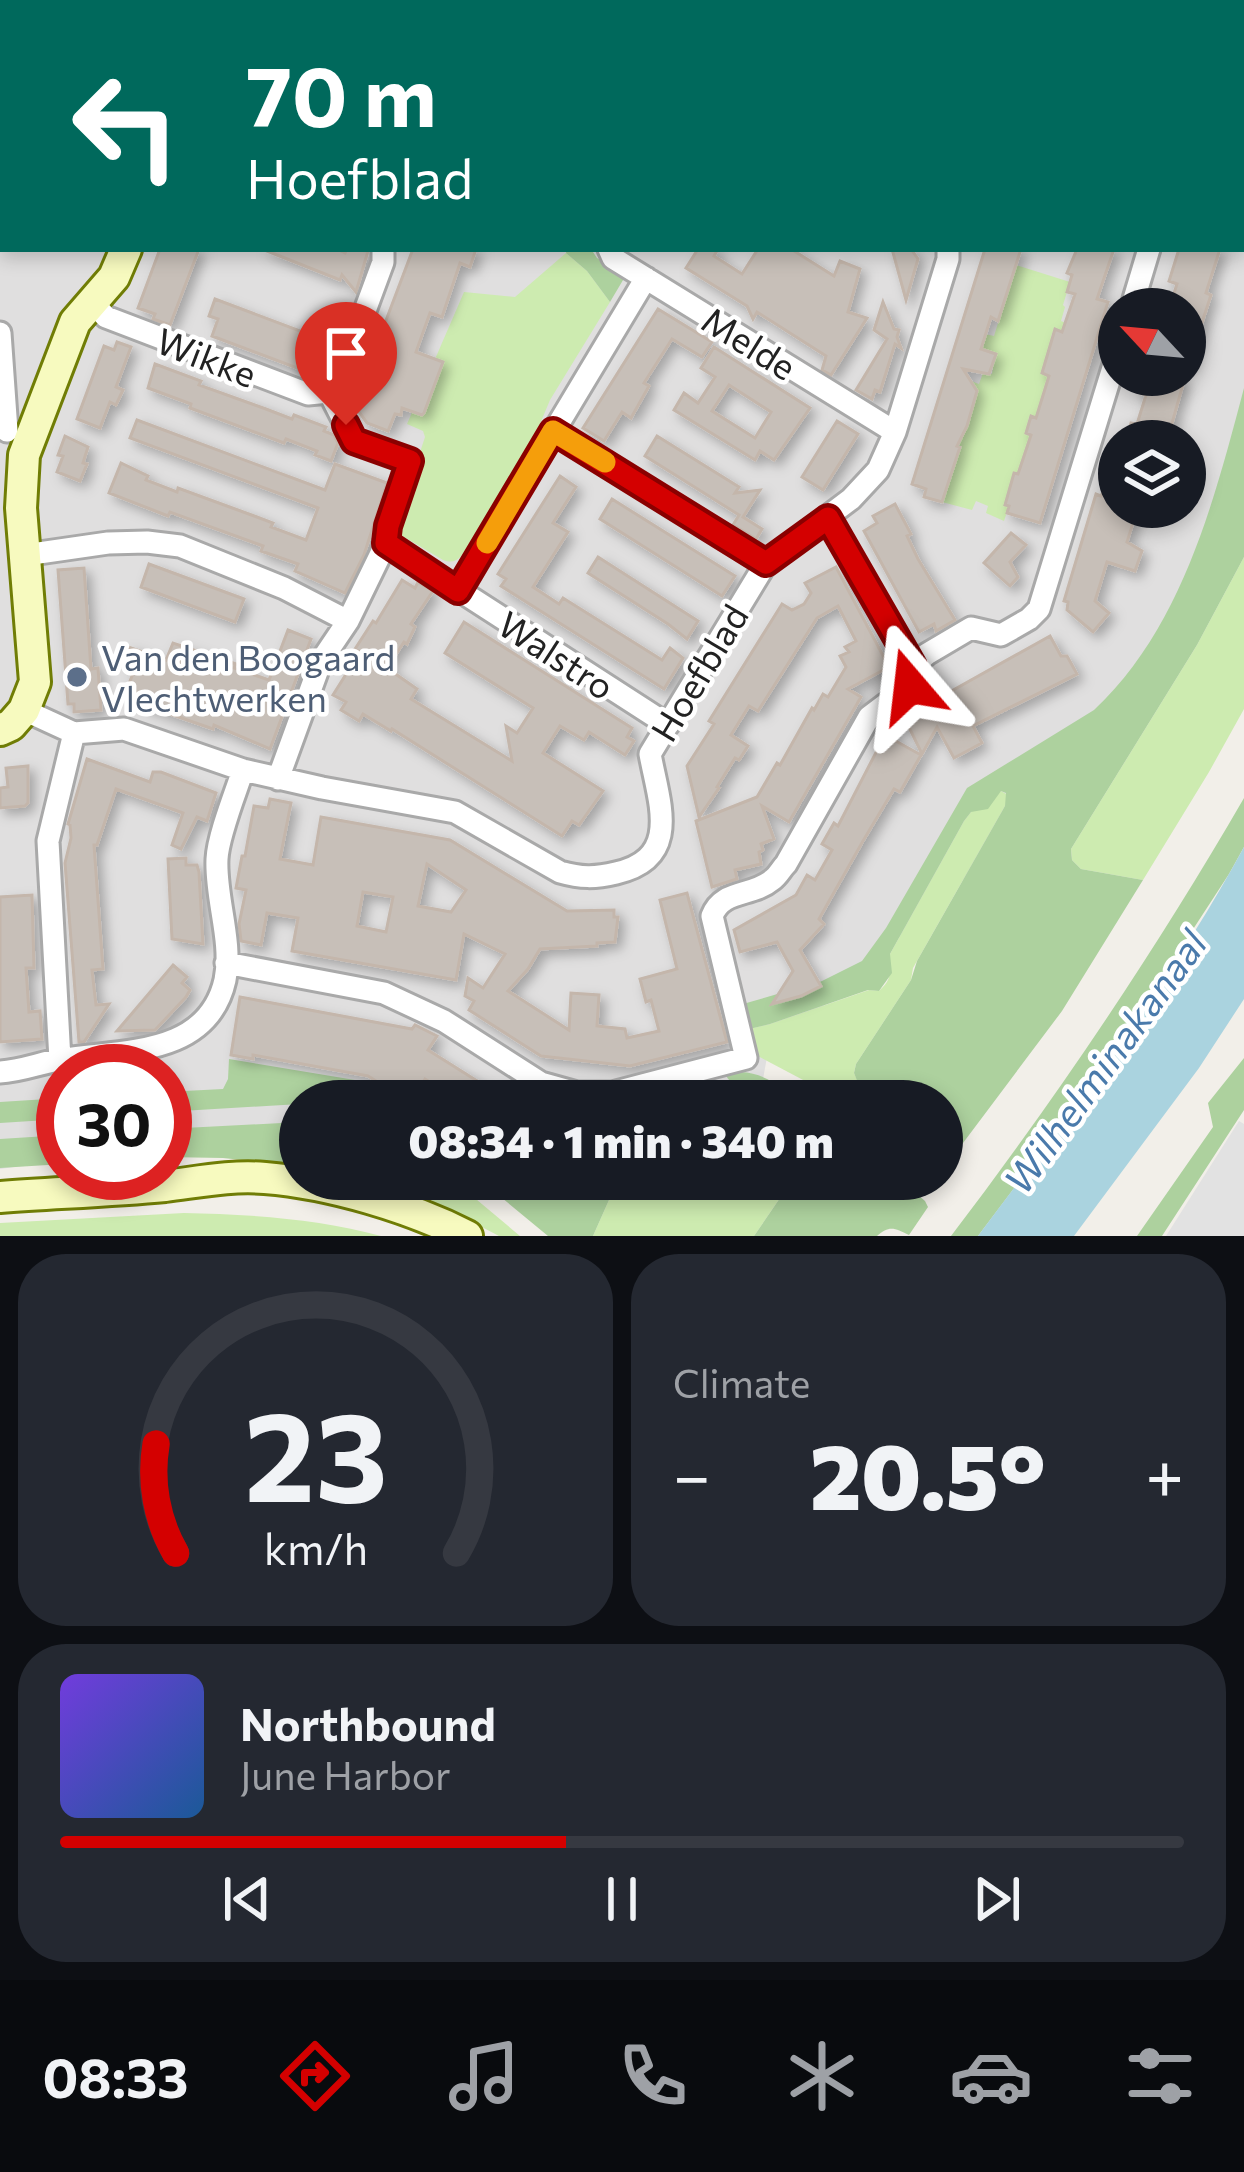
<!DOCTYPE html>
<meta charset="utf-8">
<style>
:root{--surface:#171b24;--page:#242831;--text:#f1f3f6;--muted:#9ea1a6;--line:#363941;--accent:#d40000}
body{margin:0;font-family:Commissioner,sans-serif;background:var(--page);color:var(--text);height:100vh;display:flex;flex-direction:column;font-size:45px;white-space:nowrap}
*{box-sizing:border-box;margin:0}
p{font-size:39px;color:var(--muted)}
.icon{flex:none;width:66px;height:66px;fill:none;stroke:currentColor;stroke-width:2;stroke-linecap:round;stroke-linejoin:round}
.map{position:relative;height:1236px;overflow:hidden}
.details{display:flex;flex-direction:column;gap:18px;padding:18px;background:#0d0f14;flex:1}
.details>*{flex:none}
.banner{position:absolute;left:0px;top:0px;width:1245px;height:252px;box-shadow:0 6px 18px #0003;background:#00695c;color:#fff;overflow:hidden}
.needle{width:78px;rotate:296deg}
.tools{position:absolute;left:1098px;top:288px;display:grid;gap:24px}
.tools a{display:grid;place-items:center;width:108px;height:108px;border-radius:50%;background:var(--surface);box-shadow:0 6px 18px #0003;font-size:60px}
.speed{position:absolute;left:36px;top:1044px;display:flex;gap:24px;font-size:60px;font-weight:700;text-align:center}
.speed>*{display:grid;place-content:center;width:156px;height:156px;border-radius:50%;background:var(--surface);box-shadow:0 6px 18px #0003;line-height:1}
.speed .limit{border:18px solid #d22;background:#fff;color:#111}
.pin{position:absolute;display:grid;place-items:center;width:102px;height:102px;color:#fff;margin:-123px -51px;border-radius:50% 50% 50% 0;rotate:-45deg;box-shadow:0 0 12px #0007}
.pin .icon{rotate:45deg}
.me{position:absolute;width:132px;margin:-66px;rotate:343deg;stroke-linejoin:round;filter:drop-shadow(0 0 9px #0008)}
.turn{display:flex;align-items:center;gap:42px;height:252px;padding:0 48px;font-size:54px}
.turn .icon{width:156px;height:156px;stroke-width:2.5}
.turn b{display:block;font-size:84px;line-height:102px}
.big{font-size:90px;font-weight:800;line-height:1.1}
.details .card{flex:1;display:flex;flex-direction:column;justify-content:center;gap:18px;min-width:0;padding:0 42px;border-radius:48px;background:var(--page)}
.details .dial{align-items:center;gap:0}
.dial svg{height:312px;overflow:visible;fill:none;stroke:var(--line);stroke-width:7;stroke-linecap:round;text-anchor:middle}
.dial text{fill:var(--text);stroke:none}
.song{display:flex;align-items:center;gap:36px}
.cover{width:144px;height:144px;border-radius:18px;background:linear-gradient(135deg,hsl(260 70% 55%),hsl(210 70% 35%))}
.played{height:12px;border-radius:6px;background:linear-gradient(90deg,var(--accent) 45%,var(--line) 45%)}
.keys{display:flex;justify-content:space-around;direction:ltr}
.heat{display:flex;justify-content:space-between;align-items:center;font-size:66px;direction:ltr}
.details .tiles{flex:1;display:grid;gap:18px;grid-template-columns:1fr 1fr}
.card:last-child{grid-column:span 2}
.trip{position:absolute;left:279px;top:1080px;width:684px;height:120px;border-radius:60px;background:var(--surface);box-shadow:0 6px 18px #0003;font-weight:800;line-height:120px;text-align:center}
.tab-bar{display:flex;height:192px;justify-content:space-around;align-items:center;background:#090b0e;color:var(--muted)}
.tab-bar .icon{width:84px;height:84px}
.tab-bar .current{color:var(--accent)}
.tab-bar b{font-size:54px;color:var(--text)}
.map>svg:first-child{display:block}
.residential{fill:#e0dfdf;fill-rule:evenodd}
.grass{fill:#cdebb0}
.forest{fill:#add19e}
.parking{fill:#e2e2e2}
.water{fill:#aad3df}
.building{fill:#c7bfb8;stroke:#c4b6ab;stroke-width:3;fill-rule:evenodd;filter:url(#shadow)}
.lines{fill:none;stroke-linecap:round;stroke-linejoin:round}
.street-casing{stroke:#a9a9a9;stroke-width:27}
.secondary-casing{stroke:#707d05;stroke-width:36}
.street{stroke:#fff;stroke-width:21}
.secondary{stroke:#f7fabf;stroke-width:30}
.route-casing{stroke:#8a0000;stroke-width:30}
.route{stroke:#d40000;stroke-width:21}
.slow{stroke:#f59e0b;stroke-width:21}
.service-dot{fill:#5c6f8a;stroke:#fff;stroke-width:4.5}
.labels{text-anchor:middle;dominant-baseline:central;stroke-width:9;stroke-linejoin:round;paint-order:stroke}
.street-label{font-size:36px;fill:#222;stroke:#fff}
.service-label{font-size:36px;fill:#4e5e75;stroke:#fff;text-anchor:start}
.water-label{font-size:39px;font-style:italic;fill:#4a7aab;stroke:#fff}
</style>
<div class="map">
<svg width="1244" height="1236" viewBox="0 0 1244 1236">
<defs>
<filter id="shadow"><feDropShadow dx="5.5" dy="5.5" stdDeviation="6" flood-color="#0004"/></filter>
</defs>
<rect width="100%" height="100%" fill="#f2efe9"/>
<!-- residential -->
<path class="residential" d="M0 0H1244V467L1156 705 767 1057 759 1101H300V1128L165 1146V1071H63V1160L0 1169ZM3 3H1242V249H3ZM1119 309H1185V375H1119ZM1119 441H1185V507H1119Z"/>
<!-- grass -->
<path class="grass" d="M566 253 587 271 610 302 550 400 532 443 462 555C456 562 451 563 443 560L394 531 425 437 423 431 407 424 464 292 515 297Z
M1016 265 1070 282 1063 305 1065 307 1061 321 1066 323 1063 332 1054 329 1051 337 1060 341 1051 366 1045 364 1042 372 1049 376 1036 418 1029 417 1026 433 1031 435 1014 490 1010 489 1005 504 1009 506 1004 521 986 513 988 506 976 501 972 510 942 502 959 447 971 381 979 384 983 373 992 374 995 354 981 349 985 334 994 336Z
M1244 557V709L1209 772 1143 880 1081 869 1072 860 1071 849 1197 645Z
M1001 791 1008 795 1005 806 913 968 911 980 856 1064 854 1073 858 1082 846 1101H827L805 1081 756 1055 749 1029 770 1024 869 990 879 991C894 977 889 972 890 954L964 821 971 812Z
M445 1179H452L520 1236H499L432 1201Z
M711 1179H741L755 1190 763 1179H793L754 1236H593L609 1200Z
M184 1213C247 1214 320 1219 381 1236H0V1223Z"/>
<!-- forest -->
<path class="forest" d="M567 249H591L597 258 626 275 610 302 587 271 566 253Z
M1244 388V557L1197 645 1071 849 1072 860 1081 869 1143 880 1062 1011 942 1171V1101H846L858 1083 854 1073 856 1064 911 980 917 961 1005 806 1006 793 1001 791 988 809 971 812 964 821 890 954 892 973 879 991 868 990 770 1024 749 1029 743 1004 822 981 862 961 886 928 967 788 1094 710C1182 628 1214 501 1244 388Z
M1244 798V847L1229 874 1091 1086 978 1236H951C1057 1097 1156 950 1244 798Z
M1244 1058V1110L1162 1236H1137L1213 1127 1208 1103Z
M229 1059 379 1084 409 1101H300V1104L165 1112V1092L223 1089 228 1079Z
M741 1072C764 1073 782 1087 799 1101H774L755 1093H739L726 1076Z
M63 1098V1119L0 1123V1102Z
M300 1122V1166L223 1158 165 1157V1129Z
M63 1135V1164L0 1168V1139Z
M479 1179H574L609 1184 634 1179H711L609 1200 593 1236H548Z
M793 1179H899L925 1201 928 1207 909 1235C895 1228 889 1225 877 1236H754Z"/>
<!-- parking -->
<path class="parking" d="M1239 1121 1244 1124V1236H1166Z"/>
<!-- water -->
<path class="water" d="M1244 847V999L1199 1068 1074 1236H978C1072 1111 1169 985 1244 847Z"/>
<!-- building -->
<path class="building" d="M160 249H199L170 325 153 319 155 314 138 308Z
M262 249H337L345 253 347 249 368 251 356 292 342 275 340 280Z
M413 249H476L470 267 460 263 442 317 430 313 416 352 443 362 424 413 422 415 402 408 401 415 395 414 388 431 367 423 354 405Z
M698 249H718L714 256 742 274 758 249H791L834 276 840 261 860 269 848 312 867 318 831 375 822 370 826 356 757 312 753 319 747 306 686 268Z
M892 249H911L918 259 906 300Z
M985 249H1021L998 321 991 317 981 349 996 354 989 374 963 369 977 391 967 426 957 446 960 447 942 502 924 497 926 489 912 484Z
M1077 249H1114L1097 299 1108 302 1040 523 1007 513 1009 506 1005 505 1014 473 1018 474 1031 435 1026 433 1031 416 1036 418 1049 376 1042 373 1055 329 1062 332 1075 294 1067 292 1072 275 1067 273Z
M1179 249H1220L1206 293 1211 295 1188 366 1185 365V309H1169L1177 284 1169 281Z
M215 299 324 340 322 348 334 352 327 369 325 368 321 377 212 336 218 319 209 316Z
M883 302 894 329 899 330 897 337 901 348 895 344 880 392 875 390 872 399 856 390 887 339 874 330Z
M658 309 712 342 702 357 672 339 644 383 649 386 631 418 622 412 604 441 583 428Z
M117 342 131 347 116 387 123 390 116 405 110 402 100 428 77 419 104 346 114 350Z
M714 347 810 408 774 460 760 451 755 460 674 410 684 393 698 403 715 377 701 368ZM729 385 771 412 755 438 712 411Z
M155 364 201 381 199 385 266 409 292 419 294 415 326 427 324 431 334 435 338 443 331 461 315 455 317 451 286 439 284 443 190 408 191 404 148 388Z
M1142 375H1179L1178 380 1184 381 1167 441H1126L1131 423 1137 424 1146 395 1137 392Z
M137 420 325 490 335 464 387 483 364 555 345 593 295 571 298 564 261 551 263 546 170 512 168 516 109 493 121 463 148 476 146 480 177 492 178 488 257 517 273 523 271 527 306 540 318 508 130 438Z
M837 421 858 434 823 490 802 477Z
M65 436 88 447 83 463 87 464 80 481 57 472 63 456 58 455Z
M657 436 739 487 735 493 760 490 743 517 762 529 756 539 733 525 739 515 645 456Z
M1119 458V507H1138L1127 542 1142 551 1135 571 1107 562 1095 601 1109 613 1093 632 1067 610 1068 602 1064 601 1096 494 1101 496Z
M560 476 576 487 553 523 568 532 533 587 559 604 563 598 662 660 670 648 683 658 664 689 501 586 506 579 498 574Z
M612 499 735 576 722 596 600 519Z
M895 504 911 534 907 536 918 559 955 620 936 631 934 624 919 632 864 531 877 523 873 516Z
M1011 533 1026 545 1010 562 1018 577 1010 586 984 563Z
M598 557 698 621 687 639 668 624 588 573Z
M149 564 244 599 235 622 141 587Z
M836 567 889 667 848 689 861 697 789 822 762 806 774 839 761 844 763 850 759 852 761 864 735 870 737 879 712 887 696 821 757 797 777 763 780 765 812 708 814 710 823 694 828 697 846 667 840 656 849 652 845 647 856 641 838 606 817 618 758 711 749 706 731 735 748 746 739 760 735 758 717 787 719 788 699 817 687 766 714 724 709 721 782 604 792 610 804 604 811 593 805 583Z
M84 568 91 669 98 668 101 710 74 712V704H68L58 570Z
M402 580 415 588 418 582 433 591 411 624 415 627 407 644 404 642 387 668 417 689 411 699 512 761 506 726 517 733 533 708 445 653 464 622 632 728 627 737 634 741 625 755 589 732 584 740 560 726 543 753 603 791 579 825 572 821 562 836 392 729 391 731 363 714 359 721 341 710 346 702 333 695 360 652 355 649 373 621 376 623Z
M288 630 311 639 270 749 214 725 213 729 141 704 143 697 126 691 134 671 129 669 128 647 166 660 173 643 236 664 234 668 269 680Z
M1050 636 1061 656H1067L1077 674 973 726 982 743 954 758 937 727 922 754 903 715 928 701 930 703Z
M885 735 921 755 900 792 894 789 863 841 819 919 824 924 800 950 821 986 801 996 772 1004 793 971 777 942 740 952 734 930 796 895 807 875 815 880 832 850 822 844 834 823 838 826Z
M87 759 150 782 153 772H161L216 793 207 821 197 817 181 849 172 845 183 813 116 789 97 845H94L103 969 92 970 96 1005 109 1004 84 1042H79L65 863 71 838 70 825 68 824Z
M28 766V803L25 806 0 808V788L8 787 6 768Z
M270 799 291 803 280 859 313 865 321 817 450 840 567 911 614 910V917H618L615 942 597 943V946L540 949 528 969 508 991 569 1030 571 993 599 995 597 1026 625 1029 627 1038 659 1031 651 1000 646 1002 640 979 677 969 660 900 687 893 727 1042 630 1066 541 1056 469 1010 474 1001 465 996 468 978 483 988 505 954 464 934 456 980 292 951 298 918 267 913 261 945 241 941 239 924 246 890 236 888 242 856H245L254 806 268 808ZM427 864 466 890 451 912 418 906ZM363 892 393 897 386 932 357 926Z
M186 858V865H197L199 872 203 944 172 939 168 859Z
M32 895 34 968H26L29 1012 40 1011 42 1039 0 1042V897Z
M173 965 187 977 182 983 190 990 186 997 155 1030 117 1031Z
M240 997 412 1029 415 1025 437 1036 428 1050 509 1101H460L425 1079 411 1101H407L368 1076 253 1055V1059L231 1055Z"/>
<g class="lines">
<!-- street casing -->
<g class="street-casing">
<path id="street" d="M268 0 276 3
M419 0V3
M1032 0 1043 3
M0 1 5 3
M816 3 817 0
M1242 11 1244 4
M0 198 3 199
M609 249 613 258 895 432
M92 302 106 317 308 394 329 392 339 381 383 262V249
M1131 309 1149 249
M0 333 7 431
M553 431 766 563
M828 517 913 666
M386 543 668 725
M25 555 108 543 147 542 180 546 284 588 348 621
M458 591 646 278
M24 710 74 733 124 729 243 770 322 788 455 812 560 872C581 878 595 878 616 873 682 858 659 803 650 754L766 563 851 499 878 470 895 432 948 259V249
M278 779 321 661 348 621 386 543 388 526 410 461 354 441 329 392
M226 963 384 993 444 1021 541 1083 577 1093H612L746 1058 712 916C722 889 752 897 772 880 778 876 781 869 786 864L869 717 910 686 913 666 927 654 971 628 1001 635 1029 619 1039 609 1119 348
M60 1060 48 841 74 733
M0 1072C22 1071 42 1062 64 1059 124 1050 208 1056 225 980 233 941 215 898 217 859 218 836 235 794 243 770"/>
</g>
<!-- secondary casing -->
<g class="secondary-casing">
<path id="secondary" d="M217 3 218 0
M0 730 11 725 24 710 35 682 21 508 24 455 75 322 114 277 126 249
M0 1197C55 1193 110 1191 165 1186 198 1182 231 1175 265 1178 330 1183 410 1207 467 1236"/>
</g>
<!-- street -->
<use href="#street" class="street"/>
<!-- secondary -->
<use href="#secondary" class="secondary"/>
</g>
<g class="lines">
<!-- route casing -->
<g class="route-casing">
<path id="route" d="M346 425 354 441 410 461 388 526 386 543 458 591 553 431 766 563 828 518 913 666 910 686"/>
</g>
<!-- route -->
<use href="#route" class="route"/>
<!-- slow -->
<path class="slow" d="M487 543 553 431 605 462"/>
</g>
<!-- markers -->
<circle class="service-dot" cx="77" cy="677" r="12"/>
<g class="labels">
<!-- street labels -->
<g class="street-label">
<text transform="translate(750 342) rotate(32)">Melde</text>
<text transform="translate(207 356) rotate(21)">Wikke</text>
<text transform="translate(557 654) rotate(33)">Walstro</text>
<text transform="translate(698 672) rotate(-59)">Hoefblad</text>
</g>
<!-- service labels -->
<g class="service-label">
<text x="101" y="656">Van den Boogaard<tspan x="101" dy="41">Vlechtwerken</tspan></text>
</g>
<!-- water labels -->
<g class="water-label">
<text transform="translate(1104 1061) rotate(-54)">Wilhelminakanaal</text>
</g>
</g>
</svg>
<div class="tools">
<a><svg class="needle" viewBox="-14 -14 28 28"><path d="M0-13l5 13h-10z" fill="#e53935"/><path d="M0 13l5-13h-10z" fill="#9ea1a6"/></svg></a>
<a><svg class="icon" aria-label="layers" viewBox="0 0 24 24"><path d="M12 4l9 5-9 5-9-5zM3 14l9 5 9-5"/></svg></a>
</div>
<div class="speed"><div class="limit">30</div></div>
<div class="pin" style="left:346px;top:425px;background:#d93025"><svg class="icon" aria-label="arrive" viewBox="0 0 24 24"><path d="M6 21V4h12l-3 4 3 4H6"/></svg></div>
<svg class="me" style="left:910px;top:686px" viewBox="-20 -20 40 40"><path d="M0-17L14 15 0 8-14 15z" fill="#d40000" stroke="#fff" stroke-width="4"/></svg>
<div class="trip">08:34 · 1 min · 340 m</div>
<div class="banner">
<div class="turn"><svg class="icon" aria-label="left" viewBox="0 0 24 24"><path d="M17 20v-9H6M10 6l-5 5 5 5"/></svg><div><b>70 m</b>Hoefblad</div></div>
</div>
</div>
<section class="details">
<div class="tiles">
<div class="card dial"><svg viewBox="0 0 100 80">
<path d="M14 69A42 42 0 1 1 86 69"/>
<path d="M14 69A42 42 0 0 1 9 41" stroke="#d40000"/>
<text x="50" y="56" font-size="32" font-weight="700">23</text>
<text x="50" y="72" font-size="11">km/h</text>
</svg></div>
<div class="card"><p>Climate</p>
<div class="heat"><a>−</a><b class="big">20.5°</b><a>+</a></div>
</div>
<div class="card">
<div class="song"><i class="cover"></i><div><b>Northbound</b><p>June Harbor</p></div></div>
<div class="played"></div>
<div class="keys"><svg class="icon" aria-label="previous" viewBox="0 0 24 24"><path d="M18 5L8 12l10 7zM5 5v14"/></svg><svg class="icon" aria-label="pause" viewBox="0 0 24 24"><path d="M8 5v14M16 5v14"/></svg><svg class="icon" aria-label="next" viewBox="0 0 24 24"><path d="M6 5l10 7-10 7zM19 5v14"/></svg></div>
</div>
</div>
</section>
<nav class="tab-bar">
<b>08:33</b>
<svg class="icon current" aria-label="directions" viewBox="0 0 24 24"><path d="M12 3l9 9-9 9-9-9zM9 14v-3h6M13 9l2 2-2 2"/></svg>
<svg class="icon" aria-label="music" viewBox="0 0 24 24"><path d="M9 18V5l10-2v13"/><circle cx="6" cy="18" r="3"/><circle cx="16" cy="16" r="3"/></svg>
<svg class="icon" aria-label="phone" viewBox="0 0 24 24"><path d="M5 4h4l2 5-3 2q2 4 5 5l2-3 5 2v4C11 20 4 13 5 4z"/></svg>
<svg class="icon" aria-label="climate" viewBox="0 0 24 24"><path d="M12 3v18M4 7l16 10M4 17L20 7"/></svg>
<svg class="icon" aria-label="car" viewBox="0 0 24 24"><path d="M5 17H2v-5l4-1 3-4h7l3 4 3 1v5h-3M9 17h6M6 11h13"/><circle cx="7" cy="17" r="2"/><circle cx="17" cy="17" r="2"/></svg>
<svg class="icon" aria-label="filters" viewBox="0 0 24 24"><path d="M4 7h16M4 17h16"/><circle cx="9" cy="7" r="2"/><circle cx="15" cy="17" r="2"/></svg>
</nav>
